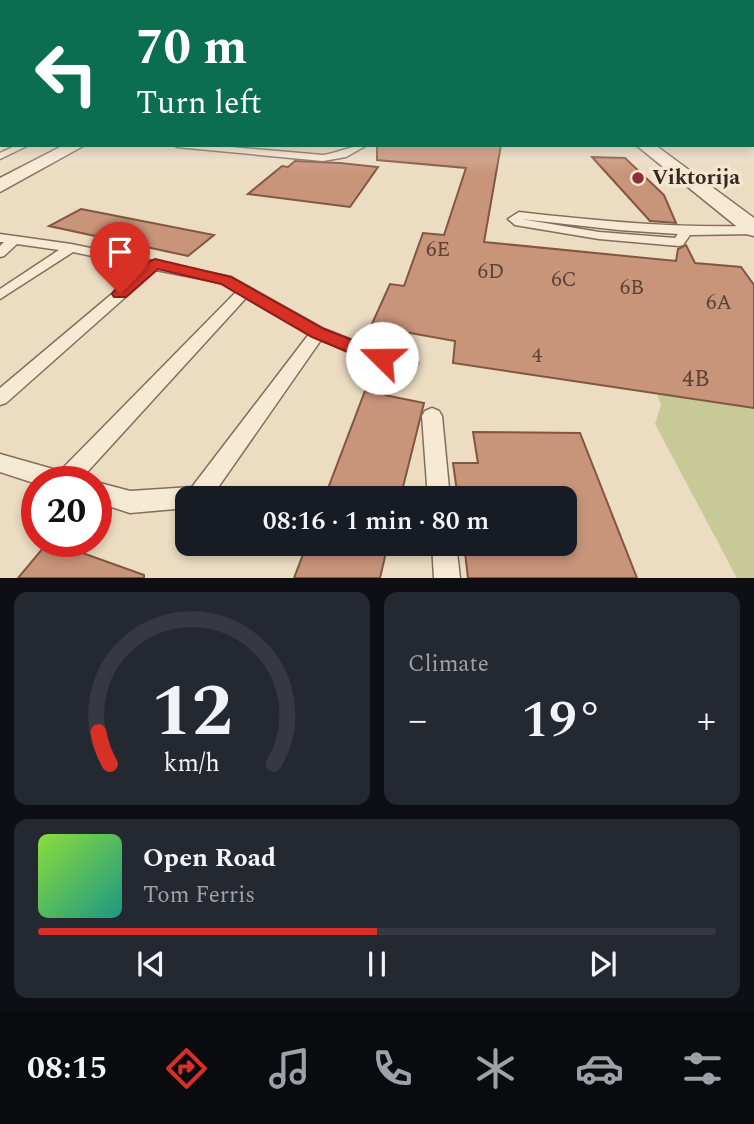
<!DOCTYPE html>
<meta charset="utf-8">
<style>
:root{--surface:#171b24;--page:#242831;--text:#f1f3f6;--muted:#9ea1a6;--line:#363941;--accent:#d93025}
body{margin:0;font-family:Spectral,serif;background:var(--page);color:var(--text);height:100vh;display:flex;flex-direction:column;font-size:26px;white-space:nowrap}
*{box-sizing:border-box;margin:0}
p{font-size:23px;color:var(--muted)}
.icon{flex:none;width:38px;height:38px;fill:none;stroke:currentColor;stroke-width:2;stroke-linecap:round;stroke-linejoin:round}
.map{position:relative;height:578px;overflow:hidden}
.sheet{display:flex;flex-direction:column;gap:14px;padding:14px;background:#0d0f14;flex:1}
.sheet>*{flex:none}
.guide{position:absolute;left:0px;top:0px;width:754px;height:147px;box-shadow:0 4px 10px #0003;background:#0b6e4f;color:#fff;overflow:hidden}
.speed{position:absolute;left:21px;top:466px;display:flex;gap:14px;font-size:35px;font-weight:700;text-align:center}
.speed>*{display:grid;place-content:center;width:91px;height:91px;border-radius:50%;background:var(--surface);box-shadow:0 4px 10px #0003;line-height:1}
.speed .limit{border:10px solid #d22;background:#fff;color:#111}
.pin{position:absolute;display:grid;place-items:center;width:60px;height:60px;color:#fff;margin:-72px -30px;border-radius:50% 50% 50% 0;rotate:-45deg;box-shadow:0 0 7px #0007}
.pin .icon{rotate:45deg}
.me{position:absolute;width:77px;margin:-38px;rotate:292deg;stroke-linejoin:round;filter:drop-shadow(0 0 5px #0008)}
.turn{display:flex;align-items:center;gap:24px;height:147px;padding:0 21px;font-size:32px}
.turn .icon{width:91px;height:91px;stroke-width:2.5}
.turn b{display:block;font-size:49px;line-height:60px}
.big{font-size:52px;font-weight:600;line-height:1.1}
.sheet .widget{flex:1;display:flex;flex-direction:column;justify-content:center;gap:10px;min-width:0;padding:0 24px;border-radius:14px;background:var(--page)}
.sheet .dial{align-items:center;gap:0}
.dial svg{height:182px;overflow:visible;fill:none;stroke:var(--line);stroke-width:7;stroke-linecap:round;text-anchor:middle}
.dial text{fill:var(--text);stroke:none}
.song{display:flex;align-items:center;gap:21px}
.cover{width:84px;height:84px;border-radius:10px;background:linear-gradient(135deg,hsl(90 70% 55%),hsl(170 70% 35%))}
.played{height:7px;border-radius:4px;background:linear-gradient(90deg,var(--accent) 50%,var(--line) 50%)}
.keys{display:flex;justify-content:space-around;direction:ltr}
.heat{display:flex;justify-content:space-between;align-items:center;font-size:38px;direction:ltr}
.sheet .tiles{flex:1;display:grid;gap:14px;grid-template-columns:1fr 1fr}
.widget:last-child{grid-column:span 2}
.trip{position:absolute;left:175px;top:486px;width:402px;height:70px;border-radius:14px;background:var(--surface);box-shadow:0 4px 10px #0003;font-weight:600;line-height:70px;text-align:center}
.tabs{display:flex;height:112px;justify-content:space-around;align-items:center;background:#090b0e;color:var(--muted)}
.tabs .icon{width:49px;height:49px}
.tabs .current{color:var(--accent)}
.tabs b{font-size:32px;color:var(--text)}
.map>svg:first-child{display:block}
.green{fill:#c7c997}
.building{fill:#c8947a;stroke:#825641;stroke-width:2}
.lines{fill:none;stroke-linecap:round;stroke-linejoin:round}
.service-casing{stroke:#846d5a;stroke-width:3}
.minor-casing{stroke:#846d5a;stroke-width:3}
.trunk-casing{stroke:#523c2e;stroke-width:3}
.service{fill:#f7ead5;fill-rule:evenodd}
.minor{fill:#f7ead5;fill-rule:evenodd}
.trunk{fill:#e2b078;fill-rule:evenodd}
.route{fill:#d93025;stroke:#8d1f18;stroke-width:2}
.poi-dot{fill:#902d36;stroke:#f3e7d1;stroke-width:2.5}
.labels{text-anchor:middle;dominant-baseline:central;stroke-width:7;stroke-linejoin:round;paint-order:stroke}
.far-poi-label{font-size:21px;font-weight:bold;fill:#35271e;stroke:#f3e7d1;text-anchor:start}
.number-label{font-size:21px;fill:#5a4235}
.near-number-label{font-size:24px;fill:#5a4235}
</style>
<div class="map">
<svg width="754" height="578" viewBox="0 0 754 578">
<rect width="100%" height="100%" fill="#ebdcc2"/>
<!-- green -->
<path class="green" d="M657 394 754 408V578H737L655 424 661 405Z"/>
<!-- building -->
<path class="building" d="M377 145H501L484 242 676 261 678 249 686 245 695 263 741 267 754 285V408L453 363 455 341 371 326 390 284 404 286 423 233 444 235 466 168 377 160Z
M592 157 625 158 664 195 676 223 650 221Z
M295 161 340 163 378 167 350 207 248 194 282 166 288 167Z
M81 209 214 235 188 256 49 226Z
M365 391 424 403 400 499H324Z
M473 432 580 433 637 578H468L464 544H565V499H458L453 463H478Z
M49 541 144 575V578H18Z
M307 544H388L380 578H294Z"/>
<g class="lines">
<!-- service casing -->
<g class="service-casing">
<path id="service" d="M752 112H754L752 117Z
M17 145H29L0 159V153Z
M173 145H208L323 155C338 153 352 145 367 145L346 157 323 161 177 147Z
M519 212C598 221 675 228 754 226V234L690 235 683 245 679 246 599 239 515 225 508 219ZM521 219 619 230 678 234 675 238 599 232Z
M0 234 71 244 231 277 324 329 385 353 416 359 418 363 416 367C391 374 345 350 321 340L210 499H187V508L130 513 96 502V482L130 491 192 487 309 334 246 298 79 481H37V484L0 472V454L60 471 236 292 222 283 156 270 6 403 0 405V388L144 267 73 252 0 299V289L59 250 17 244 4 256 0 257V246L4 242H0Z
M432 408 439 411 442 416 450 499H428L422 416 425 411Z
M432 544H456L460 578H434Z"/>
</g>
<!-- minor casing -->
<g class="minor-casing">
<path id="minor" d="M64 145H85L0 192V178Z
M636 145H655L754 218V236L746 234Z"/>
</g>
<!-- trunk casing -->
<g class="trunk-casing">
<path id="trunk" d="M752 101 754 102V114L752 113Z"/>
</g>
<!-- service -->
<use href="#service" class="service"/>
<!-- minor -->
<use href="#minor" class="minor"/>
<!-- trunk -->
<use href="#trunk" class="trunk"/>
</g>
<!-- sky -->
<linearGradient id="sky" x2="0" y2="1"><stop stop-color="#8db8d4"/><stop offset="0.53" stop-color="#f6efe4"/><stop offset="1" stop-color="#f6efe4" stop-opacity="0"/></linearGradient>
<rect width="754" height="173" fill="url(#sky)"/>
<!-- route -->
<path class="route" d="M155 259 231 277 324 329 388 354 391 358 388 363H375L312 337 221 284 158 269 126 297H114L112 294 114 291 150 261Z"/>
<!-- markers -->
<circle class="poi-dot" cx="638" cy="178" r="7"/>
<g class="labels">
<!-- far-poi labels -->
<g class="far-poi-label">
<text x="652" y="178">Viktorija</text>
</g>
<!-- number labels -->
<g class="number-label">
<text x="438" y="250">6E</text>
<text x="491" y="272">6D</text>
<text x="564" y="280">6C</text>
<text x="632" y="288">6B</text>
<text x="719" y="303">6A</text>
<text x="537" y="356">4</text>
</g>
<!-- near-number labels -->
<g class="near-number-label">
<text x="696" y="379">4B</text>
</g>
</g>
</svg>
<div class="speed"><div class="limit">20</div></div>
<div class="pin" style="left:120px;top:294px;background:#d93025"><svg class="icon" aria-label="arrive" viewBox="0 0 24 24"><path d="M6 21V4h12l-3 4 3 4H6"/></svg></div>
<svg class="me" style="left:382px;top:358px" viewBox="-20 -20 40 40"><circle r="19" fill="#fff"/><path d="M0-13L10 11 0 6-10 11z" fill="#d93025"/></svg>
<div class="trip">08:16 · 1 min · 80 m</div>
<div class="guide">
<div class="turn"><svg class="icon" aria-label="left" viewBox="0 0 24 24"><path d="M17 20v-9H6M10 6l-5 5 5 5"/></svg><div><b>70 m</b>Turn left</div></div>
</div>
</div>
<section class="sheet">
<div class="tiles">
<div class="widget dial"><svg viewBox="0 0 100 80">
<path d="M14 69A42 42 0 1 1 86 69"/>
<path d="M14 69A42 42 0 0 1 9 55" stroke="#d93025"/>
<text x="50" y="56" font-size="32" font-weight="700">12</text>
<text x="50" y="72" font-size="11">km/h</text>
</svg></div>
<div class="widget"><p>Climate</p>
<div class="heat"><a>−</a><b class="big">19°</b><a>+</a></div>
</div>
<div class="widget">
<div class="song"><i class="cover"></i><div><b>Open Road</b><p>Tom Ferris</p></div></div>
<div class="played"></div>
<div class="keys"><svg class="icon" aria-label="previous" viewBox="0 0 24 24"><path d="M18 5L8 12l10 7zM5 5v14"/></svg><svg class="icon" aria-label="pause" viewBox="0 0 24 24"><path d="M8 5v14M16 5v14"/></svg><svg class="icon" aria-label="next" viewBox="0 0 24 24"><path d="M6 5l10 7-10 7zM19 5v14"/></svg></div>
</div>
</div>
</section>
<nav class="tabs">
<b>08:15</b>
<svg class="icon current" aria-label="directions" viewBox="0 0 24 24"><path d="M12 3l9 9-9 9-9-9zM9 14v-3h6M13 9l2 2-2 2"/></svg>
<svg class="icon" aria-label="music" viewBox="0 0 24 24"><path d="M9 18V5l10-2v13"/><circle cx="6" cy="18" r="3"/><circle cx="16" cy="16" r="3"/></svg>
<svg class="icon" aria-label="phone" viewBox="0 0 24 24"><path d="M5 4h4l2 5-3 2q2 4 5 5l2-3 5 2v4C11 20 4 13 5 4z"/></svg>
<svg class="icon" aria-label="climate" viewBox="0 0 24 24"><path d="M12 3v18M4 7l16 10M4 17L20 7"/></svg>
<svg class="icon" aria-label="car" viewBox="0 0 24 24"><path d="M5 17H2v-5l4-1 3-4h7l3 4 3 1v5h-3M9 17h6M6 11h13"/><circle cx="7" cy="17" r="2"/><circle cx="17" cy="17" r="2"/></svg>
<svg class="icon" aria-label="filters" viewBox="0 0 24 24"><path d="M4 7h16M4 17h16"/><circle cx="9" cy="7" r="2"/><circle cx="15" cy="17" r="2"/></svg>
</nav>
